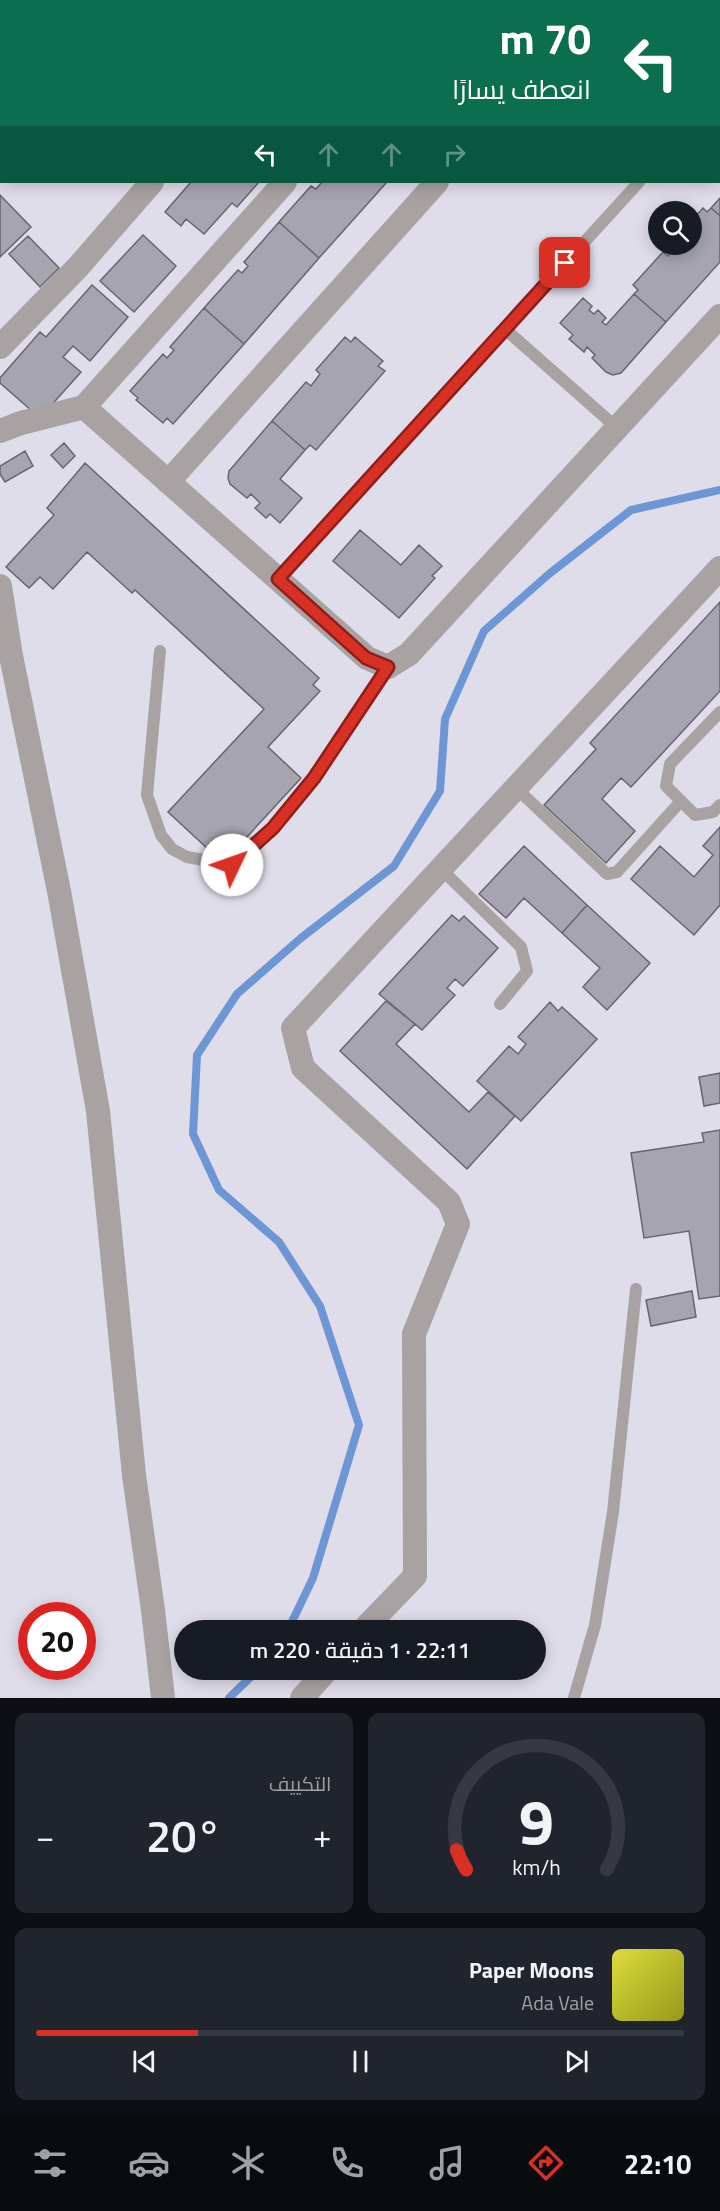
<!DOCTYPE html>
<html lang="ar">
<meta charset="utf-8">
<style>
:root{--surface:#171b24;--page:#20242c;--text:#f1f3f6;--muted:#9ea1a6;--line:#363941;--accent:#d93025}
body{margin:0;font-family:"Titillium Web",Cairo,sans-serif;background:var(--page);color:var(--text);direction:rtl;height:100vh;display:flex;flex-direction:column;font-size:22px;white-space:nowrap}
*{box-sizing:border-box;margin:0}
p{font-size:20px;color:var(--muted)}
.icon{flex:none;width:33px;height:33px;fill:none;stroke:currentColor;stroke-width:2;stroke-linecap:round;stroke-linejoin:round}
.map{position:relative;height:1698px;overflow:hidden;direction:ltr}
.side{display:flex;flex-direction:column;gap:15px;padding:15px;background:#0d0f14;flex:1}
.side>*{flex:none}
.top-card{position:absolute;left:0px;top:0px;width:720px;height:183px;box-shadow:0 3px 15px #0003;direction:rtl;background:#0b6e4f;color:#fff;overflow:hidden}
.fabs{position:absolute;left:648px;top:201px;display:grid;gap:12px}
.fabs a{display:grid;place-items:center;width:54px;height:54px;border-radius:50%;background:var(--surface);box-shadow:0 3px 15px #0003;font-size:30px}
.speed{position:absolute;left:18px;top:1602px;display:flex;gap:12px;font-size:30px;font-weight:700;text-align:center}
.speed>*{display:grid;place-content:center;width:78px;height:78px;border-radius:50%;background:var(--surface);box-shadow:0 3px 15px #0003;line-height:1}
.speed .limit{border:9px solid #d22;background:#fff;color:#111}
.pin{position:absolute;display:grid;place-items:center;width:51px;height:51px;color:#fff;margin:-26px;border-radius:12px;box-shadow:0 3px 9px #0006}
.me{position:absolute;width:66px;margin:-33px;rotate:48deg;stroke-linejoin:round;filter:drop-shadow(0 0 4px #0008)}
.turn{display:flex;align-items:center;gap:21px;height:126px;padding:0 30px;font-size:27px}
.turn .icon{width:78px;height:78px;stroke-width:2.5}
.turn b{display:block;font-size:42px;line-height:51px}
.lanes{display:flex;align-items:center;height:57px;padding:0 30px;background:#0003;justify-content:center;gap:30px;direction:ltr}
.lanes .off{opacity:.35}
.big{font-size:45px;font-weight:600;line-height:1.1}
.side .tile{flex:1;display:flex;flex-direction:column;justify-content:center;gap:9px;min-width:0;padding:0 21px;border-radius:12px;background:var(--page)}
.side .dial{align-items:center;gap:0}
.dial svg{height:156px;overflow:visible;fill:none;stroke:var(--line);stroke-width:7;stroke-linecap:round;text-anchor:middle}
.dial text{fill:var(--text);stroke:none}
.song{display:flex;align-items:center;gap:18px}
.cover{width:72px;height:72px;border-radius:9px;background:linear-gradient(135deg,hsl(60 70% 55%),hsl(60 70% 35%))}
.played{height:6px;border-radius:3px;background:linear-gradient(90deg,var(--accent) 25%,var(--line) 25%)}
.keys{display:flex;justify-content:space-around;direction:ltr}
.heat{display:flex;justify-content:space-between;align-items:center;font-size:33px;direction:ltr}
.side .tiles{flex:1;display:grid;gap:15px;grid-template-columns:1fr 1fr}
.tile:last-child{grid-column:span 2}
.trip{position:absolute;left:174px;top:1620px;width:372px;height:60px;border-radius:30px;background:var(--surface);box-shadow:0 3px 15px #0003;font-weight:600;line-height:60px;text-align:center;direction:rtl}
.tab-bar{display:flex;height:96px;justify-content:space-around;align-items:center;background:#090b0e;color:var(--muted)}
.tab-bar .icon{width:42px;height:42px}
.tab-bar .active{color:var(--accent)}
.tab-bar b{font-size:27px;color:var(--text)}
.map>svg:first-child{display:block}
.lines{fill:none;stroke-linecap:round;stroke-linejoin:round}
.stream{stroke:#6d96d4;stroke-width:8}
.building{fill:#a5a4af;stroke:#666570;stroke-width:1.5}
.lane{stroke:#a8a2a2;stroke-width:12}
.street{stroke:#a8a2a2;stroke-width:24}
.route-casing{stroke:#8d1f18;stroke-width:15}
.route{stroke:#d93025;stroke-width:10}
</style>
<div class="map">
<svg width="720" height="1698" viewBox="0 0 720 1698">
<rect width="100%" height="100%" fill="#dedde9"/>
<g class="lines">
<!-- stream -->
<path class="stream" d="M288 1630 313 1578 359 1425 320 1306 279 1242 219 1190 193 1134 197 1055 237 994 301 938 394 866 440 791 445 719 484 631 549 574 631 510 720 490
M229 1698 258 1670"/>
</g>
<!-- building -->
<path class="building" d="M0 0H45L2 2V4Z
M487 0H561L486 2Z
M191 182H259L237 207 232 203 204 234 186 219 181 226 165 212Z
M322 182H387L319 258 279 222 311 186 316 189Z
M0 195 31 227 0 257Z
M720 198V216L711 208Z
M703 208 707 212 711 208 720 216V262L666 322 634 294 638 290 633 285 663 252 668 256 675 248 671 244H692V220Z
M279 222 319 258 244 344 204 308 238 270 242 273 248 266 244 262Z
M143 235 176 266 134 312 100 281Z
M28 236 59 268 40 287 9 254Z
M92 285 128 317 90 361 73 346 63 357 81 372 40 418 0 383V378L40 332 46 337Z
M634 294 666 322 621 373 613 375 606 372 592 358 595 355 587 347 584 352 569 339 573 335 560 323 583 298 592 306 589 310 594 314 598 310 606 318 602 322 606 325Z
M204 308 244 344 173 424 167 418 163 423 136 400 138 398 130 391 163 354 167 358 174 350 170 347Z
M345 337 351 342 355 337 383 361 378 366 385 371 316 450 310 445 305 450 272 421 306 382 311 386 320 374 316 370Z
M272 421 305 450 280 479 302 498 280 523 270 514 266 518 255 508 260 503 251 494 247 498 230 484 228 478 229 471Z
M64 443 75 456 63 468 51 455Z
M25 451 33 466 5 482 0 474V466Z
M85 463 319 678 313 685 320 691 268 747 301 778 223 863 168 812 264 709 135 590 132 593 87 552 53 589 40 577 29 588 6 567 54 515 47 508Z
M360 530 401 565 419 545 442 566 432 576 435 578 399 618 333 561Z
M720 602V691L631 787 621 778 602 799 635 831 606 863 544 805 596 749 590 743Z
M720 827V905L694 935 631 879 660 846 694 877 713 855 703 846Z
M524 846 587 905 562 933 524 898 506 918 479 894Z
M587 905 650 963 607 1010 583 987 600 968 562 933Z
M452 915 459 921 464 916 498 948 463 986 455 979 447 988 455 995 422 1030 379 994Z
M386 1001 415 1024 396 1044 469 1112 488 1092 515 1116 467 1169 340 1051Z
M550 1002 558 1011 562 1007 597 1039 521 1121 477 1081 509 1046 518 1054 526 1044 518 1037Z
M720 1073V1103L704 1106 699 1077Z
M720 1130V1296L699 1299 689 1231 644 1238 631 1153 704 1142 702 1133Z
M692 1291 696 1317 651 1326 646 1300Z"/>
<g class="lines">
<!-- lane -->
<path class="lane" d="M505 329 616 427
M278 579 639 182
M160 651 147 795 161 835 172 849 187 857 232 865 273 828 314 778 388 667
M720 712 670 764 666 786 695 815 713 812 720 805
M516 788 607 874 617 872 681 801
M441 869 521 947 527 971 500 1004
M574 1698 595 1625 613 1512 636 1289"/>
<!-- street -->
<path class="street" d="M138 2 139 0
M308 2 310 0
M451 2 452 0
M599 2 600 0
M0 155 2 153
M0 347 78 267 152 182
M84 407 367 658 388 667 409 654 720 316
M0 431 21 423 84 407 285 182
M168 482 437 182
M0 586 11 656 59 891 98 1111 134 1475 153 1610 163 1698
M363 1630 415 1576 414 1334 458 1224 449 1202 303 1068 293 1028 720 568
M302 1698 327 1670"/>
</g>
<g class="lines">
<!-- route casing -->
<g class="route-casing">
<path id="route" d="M232 865 273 828 314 778 388 667 366 658 278 579 565 263"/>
</g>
<!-- route -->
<use href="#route" class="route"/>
</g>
</svg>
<div class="fabs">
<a><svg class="icon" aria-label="search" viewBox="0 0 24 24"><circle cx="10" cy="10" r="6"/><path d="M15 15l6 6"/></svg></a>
</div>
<div class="speed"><div class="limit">20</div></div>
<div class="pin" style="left:565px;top:263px;background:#d93025"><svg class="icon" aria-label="arrive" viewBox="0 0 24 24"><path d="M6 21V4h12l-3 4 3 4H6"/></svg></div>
<svg class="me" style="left:232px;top:865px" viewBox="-20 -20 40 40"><circle r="19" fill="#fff"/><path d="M0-13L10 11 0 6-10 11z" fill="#d93025"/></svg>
<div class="trip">22:11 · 1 دقيقة · 220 m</div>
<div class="top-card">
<div class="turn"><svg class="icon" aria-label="left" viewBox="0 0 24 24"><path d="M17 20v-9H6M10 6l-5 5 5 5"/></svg><div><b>70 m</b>انعطف يسارًا</div></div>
<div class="lanes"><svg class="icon" aria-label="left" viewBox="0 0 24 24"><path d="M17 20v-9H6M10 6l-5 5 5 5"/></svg><svg class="icon off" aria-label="ahead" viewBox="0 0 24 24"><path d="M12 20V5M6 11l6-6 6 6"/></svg><svg class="icon off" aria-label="ahead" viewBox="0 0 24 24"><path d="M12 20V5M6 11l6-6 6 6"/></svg><svg class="icon off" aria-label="right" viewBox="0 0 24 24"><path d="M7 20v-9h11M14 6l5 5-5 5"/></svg></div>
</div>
</div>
<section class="side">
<div class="tiles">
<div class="tile dial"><svg viewBox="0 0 100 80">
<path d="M14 69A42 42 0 1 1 86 69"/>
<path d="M14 69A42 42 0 0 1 9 59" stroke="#d93025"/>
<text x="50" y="56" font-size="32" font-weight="700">9</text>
<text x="50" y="72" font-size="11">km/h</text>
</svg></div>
<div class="tile"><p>التكييف</p>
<div class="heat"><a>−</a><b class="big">20°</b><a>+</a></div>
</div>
<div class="tile">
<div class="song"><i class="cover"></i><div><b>Paper Moons</b><p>Ada Vale</p></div></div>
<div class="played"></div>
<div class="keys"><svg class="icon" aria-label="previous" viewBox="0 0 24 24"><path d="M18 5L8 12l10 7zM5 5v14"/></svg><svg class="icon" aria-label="pause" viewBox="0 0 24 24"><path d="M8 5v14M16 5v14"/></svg><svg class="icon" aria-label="next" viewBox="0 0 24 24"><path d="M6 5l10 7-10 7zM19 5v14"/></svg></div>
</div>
</div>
</section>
<nav class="tab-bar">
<b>22:10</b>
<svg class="icon active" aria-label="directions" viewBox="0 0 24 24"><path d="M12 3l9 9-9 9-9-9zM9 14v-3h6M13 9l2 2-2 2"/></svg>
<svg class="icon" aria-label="music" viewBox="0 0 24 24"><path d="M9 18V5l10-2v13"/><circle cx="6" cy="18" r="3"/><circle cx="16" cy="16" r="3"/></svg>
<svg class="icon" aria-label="phone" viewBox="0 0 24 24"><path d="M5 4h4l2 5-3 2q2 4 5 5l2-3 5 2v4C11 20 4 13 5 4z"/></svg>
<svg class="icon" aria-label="climate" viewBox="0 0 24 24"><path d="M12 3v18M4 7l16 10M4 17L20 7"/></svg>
<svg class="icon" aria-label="car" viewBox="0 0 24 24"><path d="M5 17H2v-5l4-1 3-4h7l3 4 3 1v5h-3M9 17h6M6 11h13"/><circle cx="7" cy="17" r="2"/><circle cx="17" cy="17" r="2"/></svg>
<svg class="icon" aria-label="filters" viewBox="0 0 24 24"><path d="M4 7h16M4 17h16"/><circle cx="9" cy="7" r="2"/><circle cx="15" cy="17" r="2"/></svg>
</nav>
